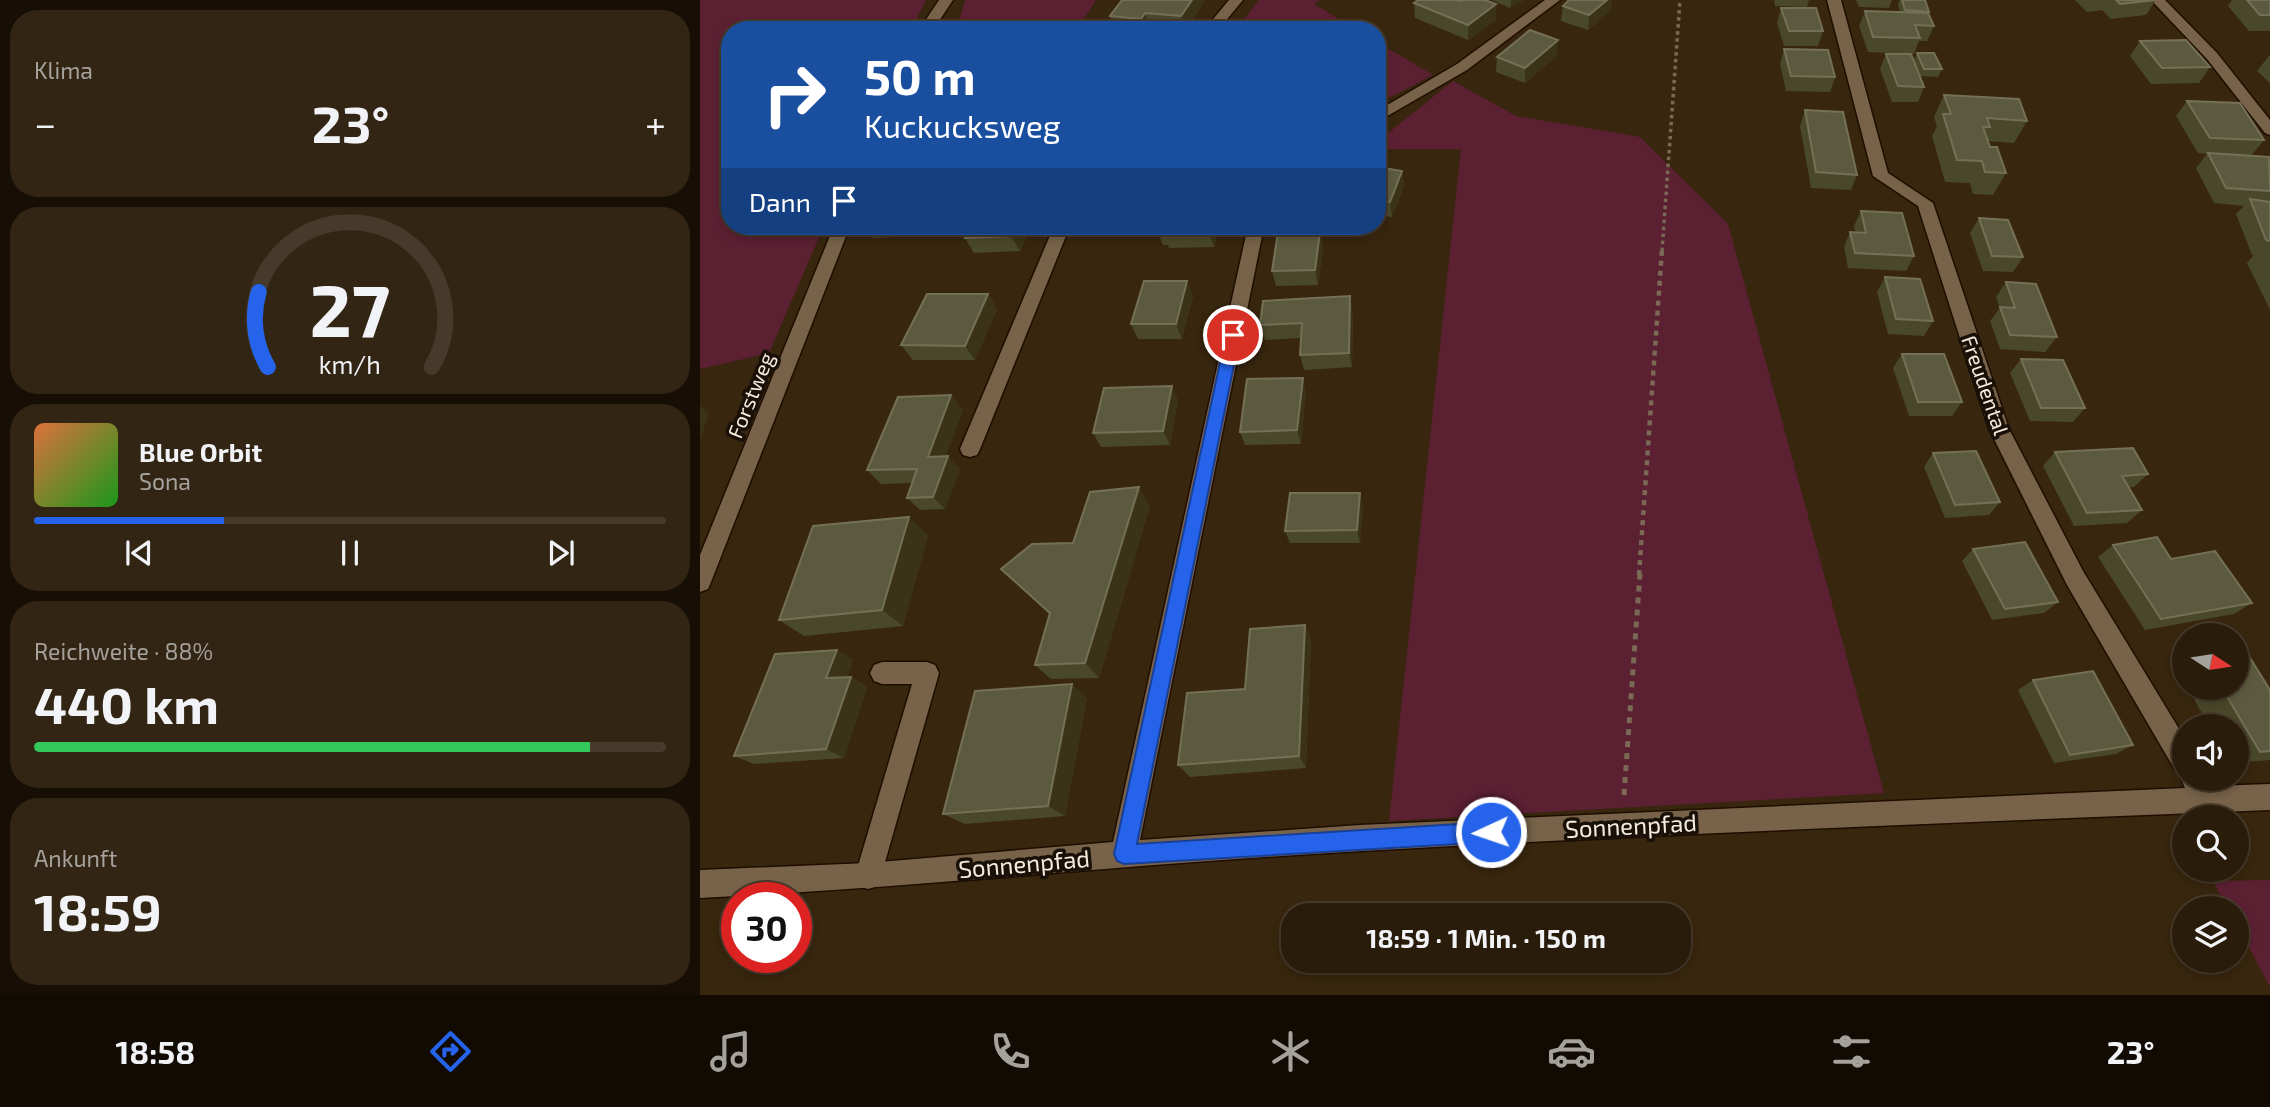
<!DOCTYPE html>
<html lang="de">
<meta charset="utf-8">
<style>
:root{--surface:#2a1c0a;--page:#322513;--text:#f1f3f6;--muted:#a5a19c;--line:#463a2b;--accent:#2563eb}
body{margin:0;font-family:"Exo 2",sans-serif;background:var(--page);color:var(--text);height:100vh;display:flex;flex-direction:column;font-size:26px;white-space:nowrap}
*{box-sizing:border-box;margin:0}
p{font-size:23px;color:var(--muted)}
.icon{flex:none;width:38px;height:38px;fill:none;stroke:currentColor;stroke-width:2;stroke-linecap:round;stroke-linejoin:round}
.map{position:relative;flex:1;overflow:hidden}
.side{display:flex;flex-direction:column;gap:10px;padding:10px;background:#170f06;width:700px}
.side>*{flex:none}
.hud{position:absolute;left:21px;top:21px;width:665px;height:214px;border-radius:28px;box-shadow:0 4px 10px #0003,0 0 0 2px var(--line);background:#1a4fa0;color:#fff;overflow:hidden}
.needle{width:46px;rotate:102deg}
.buttons{position:absolute;left:1472px;top:623px;display:grid;gap:14px}
.buttons a{display:grid;place-items:center;width:77px;height:77px;border-radius:50%;background:var(--surface);box-shadow:0 4px 10px #0003,0 0 0 2px var(--line);font-size:35px}
.speed{position:absolute;left:21px;top:882px;display:flex;gap:14px;font-size:35px;font-weight:700;text-align:center}
.speed>*{display:grid;place-content:center;width:91px;height:91px;border-radius:50%;background:var(--surface);box-shadow:0 4px 10px #0003,0 0 0 2px var(--line);line-height:1}
.speed .limit{border:10px solid #d22;background:#fff;color:#111}
.pin{position:absolute;display:grid;place-items:center;width:60px;height:60px;color:#fff;margin:-30px;border:4px solid #fff;border-radius:50%;box-shadow:0 2px 7px #0007}
.me{position:absolute;width:77px;margin:-38px;rotate:267deg;stroke-linejoin:round;filter:drop-shadow(0 0 5px #0008)}
.turn{display:flex;align-items:center;gap:24px;height:147px;padding:0 28px;font-size:32px}
.turn .icon{width:91px;height:91px;stroke-width:2.5}
.turn b{display:block;font-size:49px;line-height:60px}
.then{display:flex;align-items:center;height:66px;padding:0 28px;background:#0003;gap:14px;font-size:26px}
.big{font-size:52px;font-weight:700;line-height:1.1}
.side .widget{flex:1;display:flex;flex-direction:column;justify-content:center;gap:10px;min-width:0;padding:0 24px;border-radius:28px;background:var(--page)}
.side .dial{align-items:center;gap:0}
.dial svg{height:182px;overflow:visible;fill:none;stroke:var(--line);stroke-width:7;stroke-linecap:round;text-anchor:middle}
.dial text{fill:var(--text);stroke:none}
.song{display:flex;align-items:center;gap:21px}
.cover{width:84px;height:84px;border-radius:10px;background:linear-gradient(135deg,hsl(20 70% 55%),hsl(120 70% 35%))}
.played{height:7px;border-radius:4px;background:linear-gradient(90deg,var(--accent) 30%,var(--line) 30%)}
.keys{display:flex;justify-content:space-around;direction:ltr}
.heat{display:flex;justify-content:space-between;align-items:center;font-size:38px;direction:ltr}
.charge{height:10px;border-radius:5px;background:linear-gradient(90deg,#34c759 88%,var(--line) 0)}
.trip{position:absolute;left:581px;top:903px;width:410px;height:70px;border-radius:28px;background:var(--surface);box-shadow:0 4px 10px #0003,0 0 0 2px var(--line);font-weight:700;line-height:70px;text-align:center}
.dock{display:flex;height:112px;justify-content:space-around;align-items:center;background:#110b04;color:var(--muted)}
.dock .icon{width:49px;height:49px}
.dock .current{color:var(--accent)}
.dock b{font-size:32px;color:var(--text)}
main{display:flex;flex:1;min-height:0}
.map>svg:first-child{display:block}
.green{fill:#5c2033}
.lines{fill:none;stroke-linecap:round;stroke-linejoin:round}
.lane-casing{stroke:#1f0e00;stroke-width:3}
.street-casing{stroke:#1f0e00;stroke-width:3}
.path-far2{stroke:#796955;stroke-width:3.5;stroke-dasharray:3.5 3.5;stroke-linecap:butt}
.path-far1{stroke:#796955;stroke-width:4.5;stroke-dasharray:5 5;stroke-linecap:butt}
.path{stroke:#796955;stroke-width:5;stroke-dasharray:6 6;stroke-linecap:butt}
.lane{fill:#78634a;fill-rule:evenodd}
.street{fill:#78634a;fill-rule:evenodd}
.wall{fill:#4a482b}
.shaded-wall{fill:#3b3318}
.building{fill:#5c5a3e;stroke:#747057;stroke-width:2}
.route{fill:#2563eb;stroke:#184099;stroke-width:2}
.labels{text-anchor:middle;dominant-baseline:central;stroke-width:7;stroke-linejoin:round;paint-order:stroke}
.street-label{font-size:21px;fill:#f6eadc;stroke:#191107}
.near-street-label{font-size:24px;fill:#f6eadc;stroke:#191107}
</style>
<main>
<section class="side">
<div class="widget"><p>Klima</p>
<div class="heat"><a>−</a><b class="big">23°</b><a>+</a></div>
</div>
<div class="widget dial"><svg viewBox="0 0 100 80">
<path d="M14 69A42 42 0 1 1 86 69"/>
<path d="M14 69A42 42 0 0 1 10 36" stroke="#2563eb"/>
<text x="50" y="56" font-size="32" font-weight="700">27</text>
<text x="50" y="72" font-size="11">km/h</text>
</svg></div>
<div class="widget">
<div class="song"><i class="cover"></i><div><b>Blue Orbit</b><p>Sona</p></div></div>
<div class="played"></div>
<div class="keys"><svg class="icon" aria-label="previous" viewBox="0 0 24 24"><path d="M18 5L8 12l10 7zM5 5v14"/></svg><svg class="icon" aria-label="pause" viewBox="0 0 24 24"><path d="M8 5v14M16 5v14"/></svg><svg class="icon" aria-label="next" viewBox="0 0 24 24"><path d="M6 5l10 7-10 7zM19 5v14"/></svg></div>
</div>
<div class="widget"><p>Reichweite · 88%</p><b class="big">440 km</b><div class="charge"></div></div>
<div class="widget"><p>Ankunft</p><b class="big">18:59</b></div>
</section>
<div class="map">
<svg width="1570" height="995" viewBox="0 0 1570 995">
<rect width="100%" height="100%" fill="#38260e"/>
<!-- green -->
<path class="green" d="M0 0H226L211 30H30V226H124L69 353 0 369Z
M265 0H396L377 30H257Z
M559 0H619L614 4 657 30H535Z
M677 42 733 75 677 104Z
M753 81 816 116 940 137 1028 224 1184 793 689 821 761 149H677V142Z
M1570 880V987L1537 925 1536 908H1527L1513 881Z"/>
<g class="lines">
<!-- lane casing -->
<g class="lane-casing">
<path id="lane" d="M354 226H370L280 449 277 455 270 457 263 455 260 449Z
M182 662H227L235 665 239 673 181 876 178 886 168 889 158 886 155 876 212 684H182L174 681 170 673 174 665Z"/>
</g>
<!-- street casing -->
<g class="street-casing">
<path id="street" d="M239 0H253L233 30H219Z
M529 0H543L518 30H504Z
M845 0H860L767 70 677 122V111L757 64Z
M1127 0H1141L1188 173 1233 203 1309 429 1383 571 1484 737V779H1508L1513 786 1570 784V810C1267 822 965 834 662 851 441 863 221 887 0 898V870L168 863 413 842 548 226H564L440 840 660 825 1485 788 1481 779 1484 773 1475 770 1367 585 1289 429 1218 206 1173 176Z
M1451 0H1465L1517 53 1570 120V135L1565 133 1507 59Z
M134 226H150L11 582 8 589 0 592V555Z"/>
</g>
<!-- path-far2 -->
<path class="path-far2" d="M962 251 980 0"/>
<!-- path-far1 -->
<path class="path-far1" d="M939 575 962 249"/>
<!-- path -->
<path class="path" d="M924 795 940 573"/>
<!-- lane -->
<use href="#lane" class="lane"/>
<!-- street -->
<use href="#street" class="street"/>
</g>
<!-- wall -->
<path class="wall" d="M505 0 486 30 450 28 449 30H415L410 16Z
M792 0H823L810 8Z
M1074 0H1109L1107 7 1075 6Z
M1156 0H1192L1189 8 1159 7Z
M1200 0H1225L1229 12V13L1234 26 1227 41H1219L1214 54 1168 52 1159 26 1165 11 1200 12 1198 4Z
M1375 0H1456L1446 15 1411 19 1402 10 1387 12Z
M1532 0H1570V31H1549L1528 6Z
M759 1 796 20 768 40 715 18 714 3Z
M863 6 911 10 888 30 861 21Z
M1081 8 1123 31 1118 46H1084L1077 23Z
M1440 41 1510 67 1499 83 1451 84 1430 56Z
M1084 49 1135 77 1130 92 1086 91 1080 64Z
M1217 53 1242 69 1238 77 1221 76 1224 87 1218 102H1192L1180 69 1186 54 1214 60Z
M857 56 825 83 796 72 797 57Z
M1569 56H1570V83L1557 71Z
M1244 95 1327 121 1314 143 1288 141 1290 147 1306 173 1293 195 1273 194 1270 183 1245 182 1232 136 1237 126 1234 117Z
M1487 101 1564 140 1551 156 1570 158V310L1547 263 1554 255H1552L1536 214 1544 206 1514 203 1496 168 1507 154 1498 153 1476 116Z
M1105 110 1157 175 1151 190 1111 188 1100 126Z
M677 167 702 171 704 186 692 217 677 215Z
M1161 211 1214 256 1206 271 1148 268 1144 247 1150 232H1155L1154 226Z
M1279 218 1323 257 1313 272 1283 271 1270 233Z
M164 226H238L234 235 173 238Z
M332 226 320 251 274 253 265 238Z
M519 226 514 247 469 248 468 245H463L457 230Z
M620 232 623 247 618 285 576 286 572 271Z
M1185 277 1233 321 1224 336 1188 334 1177 292Z
M1306 282 1357 337 1345 352 1300 349 1290 321 1300 308 1296 297Z
M288 294 297 309 275 360H213L201 345Z
M493 296 482 339H438L431 324Z
M653 311 652 367 604 370 600 355 601 338 565 340 560 325Z
M1202 354 1262 402 1252 416H1209L1193 368Z
M1321 359 1385 408 1373 422 1330 421 1310 373Z
M606 392 601 444 545 445 540 432Z
M478 400 470 445 401 447 393 433Z
M263 409 246 456 260 469 245 509 220 510 207 498 212 483 181 484 167 470Z
M1355 452 1448 474 1434 487H1429L1442 510 1427 523 1374 526 1343 466Z
M1233 453 1300 502 1289 515 1245 518 1224 467Z
M450 506 399 678 351 679 335 665 350 615 301 569 373 543Z
M663 506 660 543H590L585 531Z
M228 535 203 626 104 636 79 620Z
M1413 545 1471 559 1552 603 1534 614 1445 630 1398 557Z
M1273 549 1358 602 1344 613 1292 620 1262 561Z
M605 625 611 640 606 768 490 777 478 765 545 689Z
M137 650 153 660 147 677H151L167 687 144 758 54 764 34 756Z
M1484 669V681L1479 672Z
M1333 680 1433 745 1416 754 1354 763 1318 690Z
M1488 688H1536L1570 690V760L1536 763V726H1509Z
M387 698 365 816 265 824 243 814Z"/>
<!-- shaded-wall -->
<path class="shaded-wall" d="M492 0H505L486 30H485L481 16Z
M811 0H823L810 8Z
M907 0H912L911 10 888 30 889 15Z
M796 4V20L768 40V25Z
M445 13 450 28 449 30H445L441 19Z
M858 40 857 56 825 83V68Z
M702 171 704 186 692 217 690 202Z
M227 226H238L234 235Z
M316 226H332L320 251 311 236Z
M511 226H519L514 247 509 232Z
M620 232 623 247 618 285 615 270Z
M487 281 493 296 482 339 476 324Z
M288 294 297 309 275 360 265 346Z
M650 296 653 311 652 367 649 353Z
M603 378 606 392 601 444 597 430Z
M472 386 478 400 470 445 463 431Z
M251 395 263 409 241 470 228 457Z
M0 405 9 413 0 440Z
M248 456 260 469 245 509 233 497Z
M439 487 450 506 399 678 385 663Z
M660 493 663 506 660 543 657 530Z
M209 517 228 535 203 626 182 610Z
M605 625 611 640 606 768 599 756Z
M137 650 153 660 143 688 126 678Z
M151 677 167 687 144 758 126 749Z
M372 684 387 698 365 816 348 806Z"/>
<!-- building -->
<path class="building" d="M422 0H492L481 16 445 13 441 19 410 16Z
M718 0H757L759 1 761 0H785L796 4 768 25 714 3Z
M869 0H907L889 15 863 6Z
M1202 0H1225L1229 12 1205 10Z
M1416 0H1456L1420 4Z
M1547 0H1570V15H1560Z
M1081 8H1116L1123 31H1089Z
M1165 11 1228 13 1234 26 1215 25 1220 38 1173 37Z
M830 30 858 40 825 68 797 57Z
M1486 40 1510 67 1462 68 1440 41Z
M1084 49 1128 50 1135 77 1091 76Z
M1217 53H1234L1242 69H1224Z
M1186 54H1211L1224 87 1198 86Z
M1244 95 1319 99 1327 121 1287 118 1290 127H1283L1290 147H1297L1306 173 1285 172 1282 161 1257 160 1243 114H1251Z
M1487 101 1540 103 1564 140 1510 138Z
M1105 110 1143 112 1157 175 1116 172Z
M1508 153 1569 157 1570 191 1526 188Z
M677 167 702 171 690 202 677 200Z
M1550 199 1570 202V241L1566 240Z
M1161 211 1202 213 1214 256 1155 253 1150 232 1166 233Z
M1279 218 1308 220 1323 257 1292 256Z
M271 226H316L311 236 265 238Z
M458 226H511L509 232 463 233 464 230H457Z
M578 232H620L615 270 572 271Z
M1185 277 1220 279 1233 321 1196 319Z
M444 281H487L476 324H431Z
M1306 282 1336 284 1357 337 1310 335 1300 307 1315 308Z
M227 294H288L265 346 201 345Z
M650 296 649 353 600 355 602 323 560 325 563 301Z
M1202 354H1244L1262 402H1218Z
M1321 359 1363 360 1385 408H1341Z
M603 378 597 430 540 432 547 379Z
M472 386 463 431 393 433 404 388Z
M251 395 228 457 248 456 233 497 207 498 217 469 167 470 198 397Z
M1433 448 1448 474 1422 476 1442 510 1387 513 1355 452Z
M1276 451 1300 502 1255 505 1233 453Z
M439 487 385 663 335 665 350 613 301 569 332 544 373 543 390 492Z
M590 493H660L657 530 585 531Z
M209 517 182 610 79 620 113 526Z
M1457 537 1471 559 1515 551 1552 603 1461 619 1413 545Z
M1325 542 1358 602 1305 609 1273 549Z
M605 625 599 756 478 765 487 693 545 689 550 629Z
M137 650 126 678 151 677 126 749 34 756 75 654Z
M1547 653 1570 690V751L1560 752 1522 688H1536V654Z
M1393 671 1433 745 1370 755 1333 680Z
M372 684 348 806 243 814 275 691Z"/>
<!-- route -->
<path class="route" d="M533 330 540 335 437 844 791 822 798 825 801 832 798 839 791 842 424 864 417 861 414 854 526 335Z"/>
<g class="labels">
<!-- street labels -->
<g class="street-label">
<text transform="translate(1286 385) rotate(71)">Freudental</text>
<text transform="translate(50 395) rotate(-68)">Forstweg</text>
</g>
<!-- near-street labels -->
<g class="near-street-label">
<text transform="translate(931 825) rotate(-3)">Sonnenpfad</text>
<text transform="translate(324 863) rotate(-5)">Sonnenpfad</text>
</g>
</g>
</svg>
<div class="buttons">
<a><svg class="needle" viewBox="-14 -14 28 28"><path d="M0-13l5 13h-10z" fill="#e53935"/><path d="M0 13l5-13h-10z" fill="#a5a19c"/></svg></a>
<a><svg class="icon" aria-label="sound" viewBox="0 0 24 24"><path d="M4 9h4l5-4v14l-5-4H4zM17 9q2 3 0 6"/></svg></a>
<a><svg class="icon" aria-label="search" viewBox="0 0 24 24"><circle cx="10" cy="10" r="6"/><path d="M15 15l6 6"/></svg></a>
<a><svg class="icon" aria-label="layers" viewBox="0 0 24 24"><path d="M12 4l9 5-9 5-9-5zM3 14l9 5 9-5"/></svg></a>
</div>
<div class="speed"><div class="limit">30</div></div>
<div class="pin" style="left:533px;top:335px;background:#d93025"><svg class="icon" aria-label="arrive" viewBox="0 0 24 24"><path d="M6 21V4h12l-3 4 3 4H6"/></svg></div>
<svg class="me" style="left:791px;top:832px" viewBox="-20 -20 40 40"><circle r="17" fill="#2563eb" stroke="#fff" stroke-width="3"/><path d="M0-11L8 9 0 5-8 9z" fill="#fff"/></svg>
<div class="trip">18:59 · 1 Min. · 150 m</div>
<div class="hud">
<div class="turn"><svg class="icon" aria-label="right" viewBox="0 0 24 24"><path d="M7 20v-9h11M14 6l5 5-5 5"/></svg><div><b>50 m</b>Kuckucksweg</div></div>
<div class="then">Dann<svg class="icon" aria-label="arrive" viewBox="0 0 24 24"><path d="M6 21V4h12l-3 4 3 4H6"/></svg></div>
</div>
</div>
</main>
<nav class="dock">
<b>18:58</b>
<svg class="icon current" aria-label="directions" viewBox="0 0 24 24"><path d="M12 3l9 9-9 9-9-9zM9 14v-3h6M13 9l2 2-2 2"/></svg>
<svg class="icon" aria-label="music" viewBox="0 0 24 24"><path d="M9 18V5l10-2v13"/><circle cx="6" cy="18" r="3"/><circle cx="16" cy="16" r="3"/></svg>
<svg class="icon" aria-label="phone" viewBox="0 0 24 24"><path d="M5 4h4l2 5-3 2q2 4 5 5l2-3 5 2v4C11 20 4 13 5 4z"/></svg>
<svg class="icon" aria-label="climate" viewBox="0 0 24 24"><path d="M12 3v18M4 7l16 10M4 17L20 7"/></svg>
<svg class="icon" aria-label="car" viewBox="0 0 24 24"><path d="M5 17H2v-5l4-1 3-4h7l3 4 3 1v5h-3M9 17h6M6 11h13"/><circle cx="7" cy="17" r="2"/><circle cx="17" cy="17" r="2"/></svg>
<svg class="icon" aria-label="filters" viewBox="0 0 24 24"><path d="M4 7h16M4 17h16"/><circle cx="9" cy="7" r="2"/><circle cx="15" cy="17" r="2"/></svg>
<b>23°</b>
</nav>
